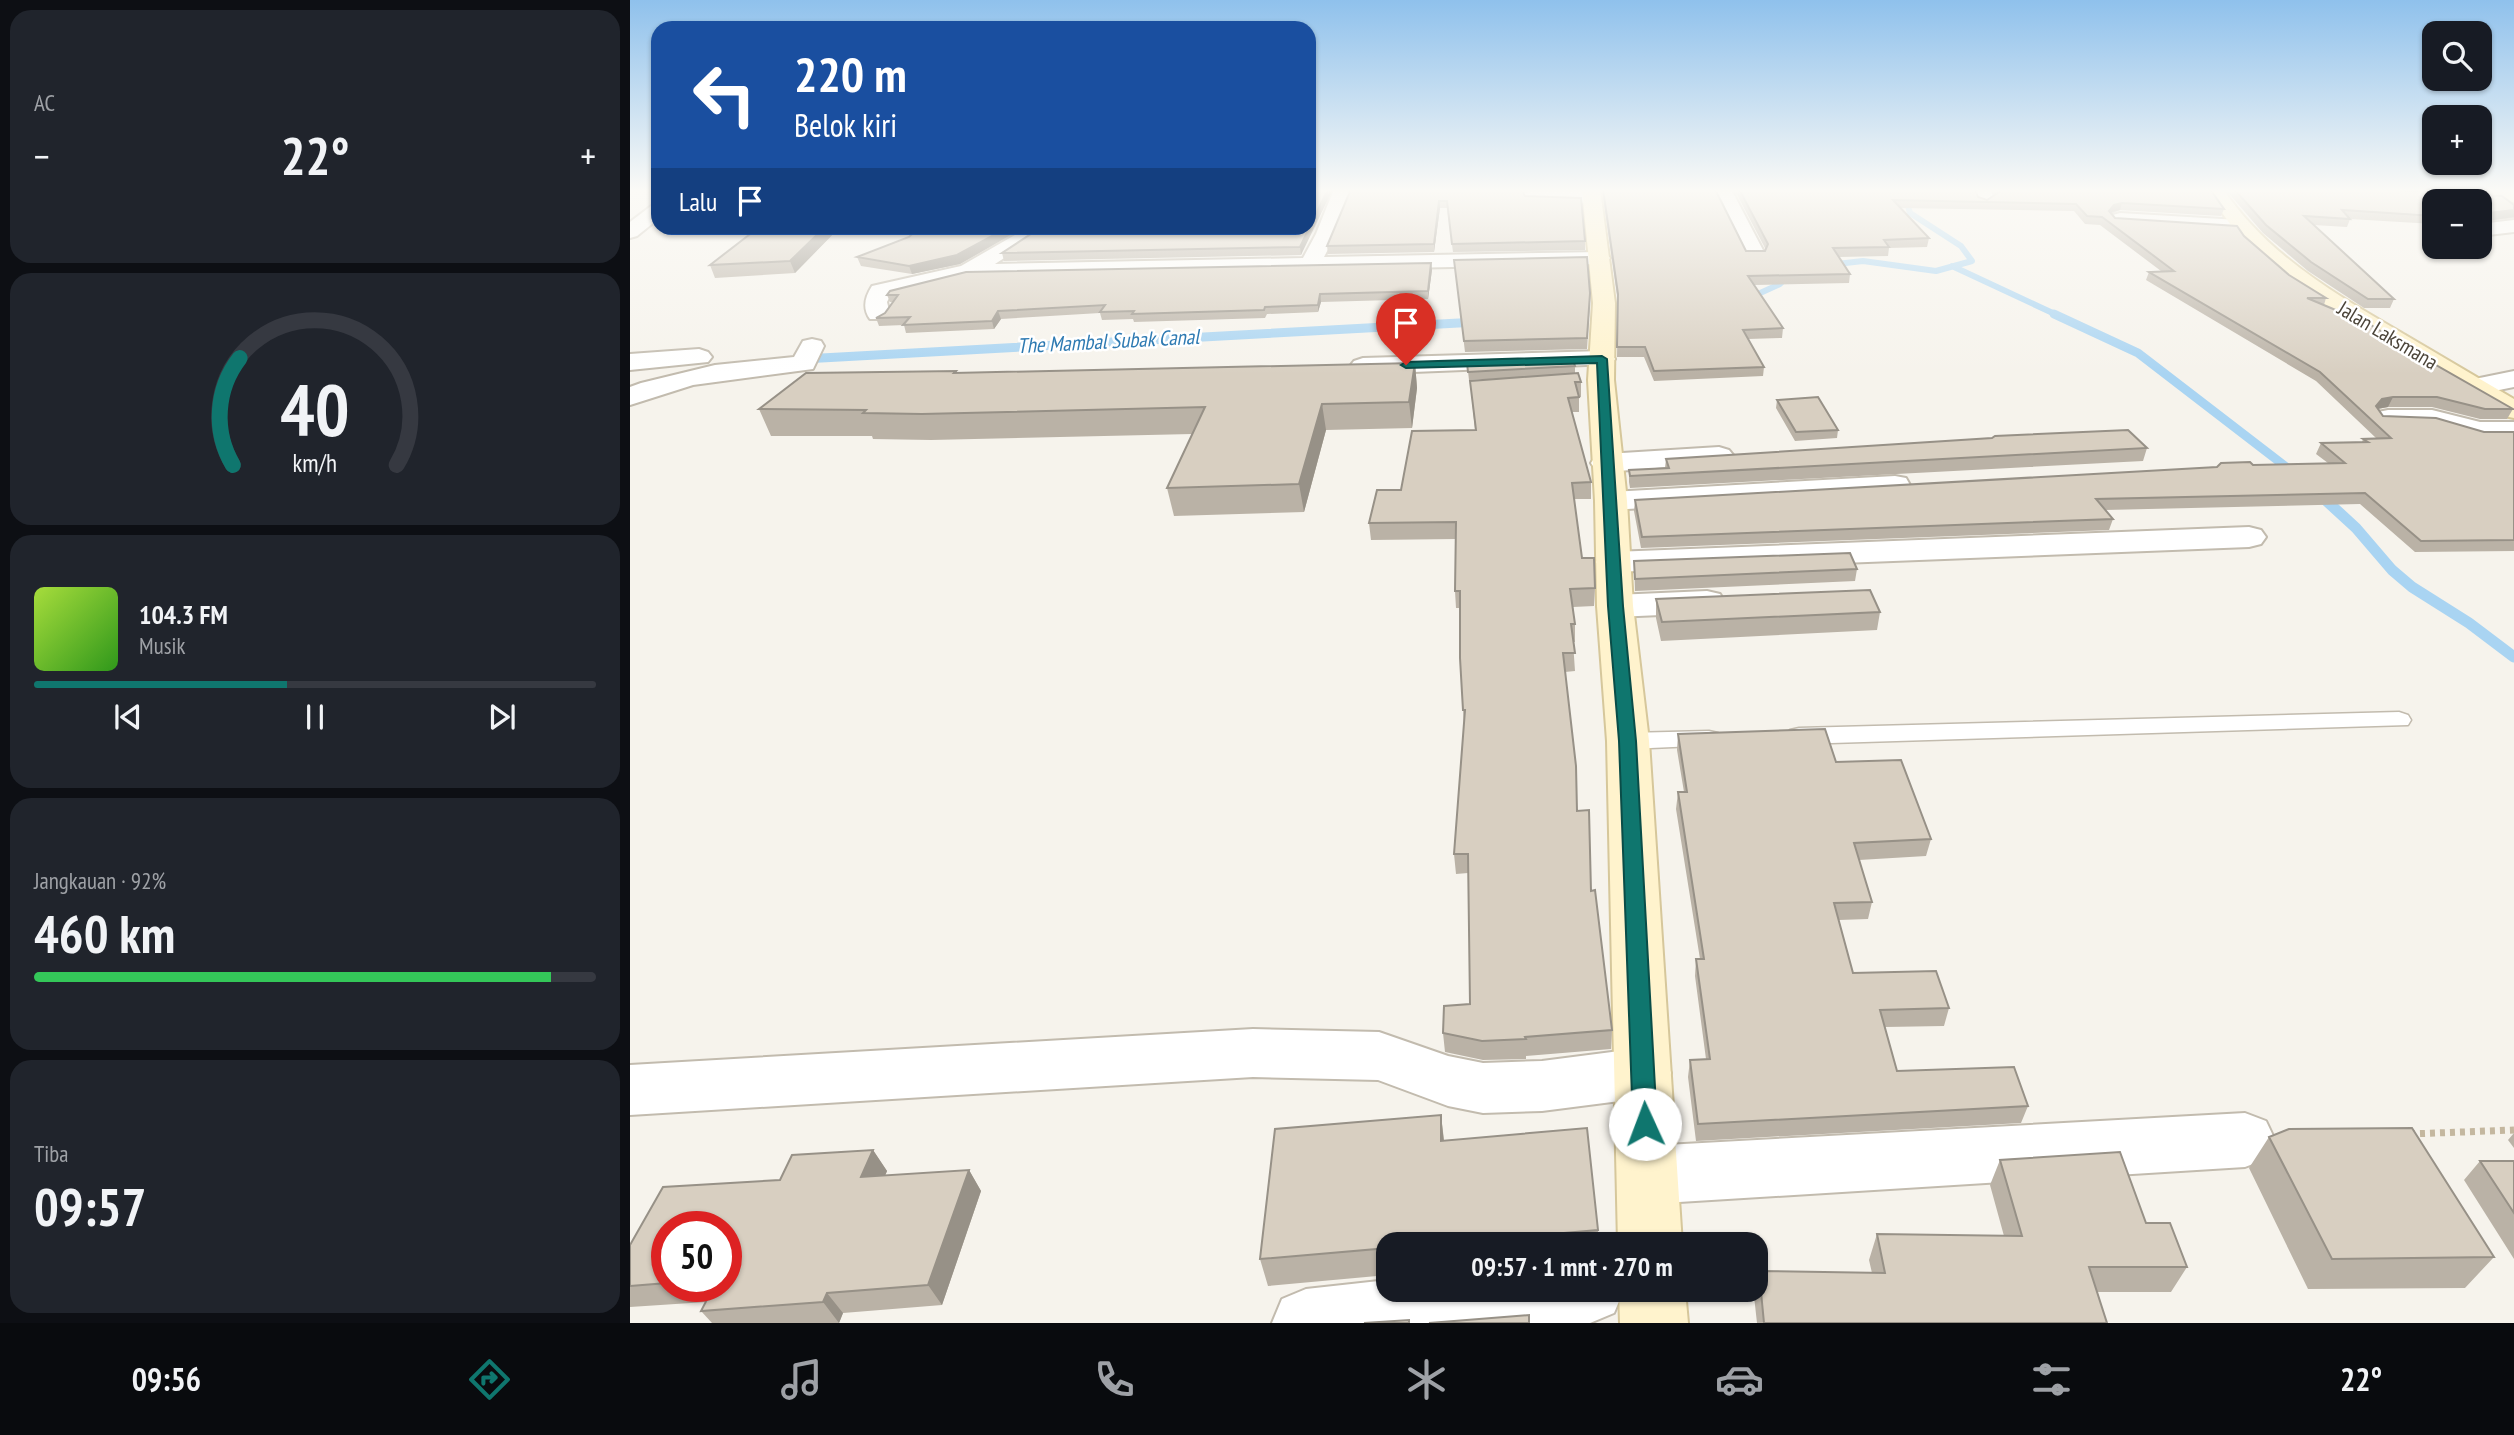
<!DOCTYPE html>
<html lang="id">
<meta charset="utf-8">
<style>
:root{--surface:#171b24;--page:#20242c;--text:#f1f3f6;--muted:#9ea1a6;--line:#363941;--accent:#0f766e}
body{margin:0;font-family:"PT Sans Narrow",sans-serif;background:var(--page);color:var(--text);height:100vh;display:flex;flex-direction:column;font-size:26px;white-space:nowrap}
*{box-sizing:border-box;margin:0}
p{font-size:23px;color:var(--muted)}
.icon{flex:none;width:38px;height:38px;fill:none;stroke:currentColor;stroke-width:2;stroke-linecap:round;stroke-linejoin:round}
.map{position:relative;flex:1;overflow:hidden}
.details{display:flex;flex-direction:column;gap:10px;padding:10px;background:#0d0f14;width:630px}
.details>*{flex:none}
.top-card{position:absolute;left:21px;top:21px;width:665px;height:214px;border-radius:21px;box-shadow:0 2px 5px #0004;background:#1a4fa0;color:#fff;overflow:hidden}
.controls{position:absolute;left:1792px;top:21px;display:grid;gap:14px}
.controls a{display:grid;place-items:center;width:70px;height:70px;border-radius:14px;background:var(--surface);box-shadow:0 2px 5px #0004;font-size:35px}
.speed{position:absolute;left:21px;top:1211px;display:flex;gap:14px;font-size:35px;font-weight:700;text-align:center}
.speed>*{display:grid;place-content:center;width:91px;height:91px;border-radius:50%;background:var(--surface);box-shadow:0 2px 5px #0004;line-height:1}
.speed .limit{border:10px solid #d22;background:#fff;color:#111}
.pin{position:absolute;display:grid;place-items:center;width:60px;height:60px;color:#fff;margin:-72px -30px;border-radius:50% 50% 50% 0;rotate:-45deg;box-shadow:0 0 7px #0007}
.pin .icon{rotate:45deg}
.me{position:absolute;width:77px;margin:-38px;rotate:358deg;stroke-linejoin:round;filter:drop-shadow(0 0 5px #0008)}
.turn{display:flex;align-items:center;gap:24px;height:147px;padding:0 28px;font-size:32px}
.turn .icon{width:91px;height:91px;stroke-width:2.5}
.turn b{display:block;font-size:49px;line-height:60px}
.then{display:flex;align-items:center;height:66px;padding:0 28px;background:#0003;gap:14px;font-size:26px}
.big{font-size:52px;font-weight:800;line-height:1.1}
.details .tile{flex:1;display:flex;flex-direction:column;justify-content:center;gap:10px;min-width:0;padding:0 24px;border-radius:21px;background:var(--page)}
.details .dial{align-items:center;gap:0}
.dial svg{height:182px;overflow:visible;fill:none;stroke:var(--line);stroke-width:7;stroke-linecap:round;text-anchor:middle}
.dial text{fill:var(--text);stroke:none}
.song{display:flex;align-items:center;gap:21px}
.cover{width:84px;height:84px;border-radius:10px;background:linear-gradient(135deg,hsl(80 70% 55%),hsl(110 70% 35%))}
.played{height:7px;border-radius:4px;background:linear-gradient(90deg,var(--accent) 45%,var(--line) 45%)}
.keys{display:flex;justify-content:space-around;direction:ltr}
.heat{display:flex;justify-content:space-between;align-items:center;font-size:38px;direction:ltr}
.charge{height:10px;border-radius:5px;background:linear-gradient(90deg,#34c759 92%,var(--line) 0)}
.trip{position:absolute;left:746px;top:1232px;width:392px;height:70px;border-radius:21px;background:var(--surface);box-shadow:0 2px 5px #0004;font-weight:800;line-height:70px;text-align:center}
.tabs{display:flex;height:112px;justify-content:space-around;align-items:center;background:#090b0e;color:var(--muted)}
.tabs .icon{width:49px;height:49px}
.tabs .current{color:var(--accent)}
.tabs b{font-size:32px;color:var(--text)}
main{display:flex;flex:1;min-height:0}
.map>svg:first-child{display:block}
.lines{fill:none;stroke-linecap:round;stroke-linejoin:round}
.stream-far2{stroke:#a9d4f2;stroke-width:6}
.stream-far1{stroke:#a9d4f2;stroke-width:9}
.stream{stroke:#a9d4f2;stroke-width:11}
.lane-casing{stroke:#c2bbae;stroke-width:3}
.street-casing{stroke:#c2bbae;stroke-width:4}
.secondary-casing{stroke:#d6c79b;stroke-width:4}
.path{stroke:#c4b79f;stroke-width:7;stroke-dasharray:5 5;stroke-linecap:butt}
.lane{fill:#fff;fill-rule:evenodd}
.street{fill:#fff;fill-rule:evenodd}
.secondary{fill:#fff3cd;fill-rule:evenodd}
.wall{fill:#bab2a6;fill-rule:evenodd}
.shaded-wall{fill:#979187}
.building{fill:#d8cfc1;stroke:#979187;stroke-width:2}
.route{fill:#0f766e;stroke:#0a4d48;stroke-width:2}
.labels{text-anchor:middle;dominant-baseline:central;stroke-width:5;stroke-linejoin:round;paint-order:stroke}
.far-street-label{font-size:21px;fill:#4b4439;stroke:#fff}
.far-water-label{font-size:21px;font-style:italic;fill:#2e7ab2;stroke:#fff}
</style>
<main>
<section class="details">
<div class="tile"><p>AC</p>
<div class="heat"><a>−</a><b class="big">22°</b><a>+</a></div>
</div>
<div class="tile dial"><svg viewBox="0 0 100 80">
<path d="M14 69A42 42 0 1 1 86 69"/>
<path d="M14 69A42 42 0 0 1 17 22" stroke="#0f766e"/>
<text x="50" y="56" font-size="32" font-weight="700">40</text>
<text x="50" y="72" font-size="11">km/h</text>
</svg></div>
<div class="tile">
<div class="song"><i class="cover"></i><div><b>104.3 FM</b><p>Musik</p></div></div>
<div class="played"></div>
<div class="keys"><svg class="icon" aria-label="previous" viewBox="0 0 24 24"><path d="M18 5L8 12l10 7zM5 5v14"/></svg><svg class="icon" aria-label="pause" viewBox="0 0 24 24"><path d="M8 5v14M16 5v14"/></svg><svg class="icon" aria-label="next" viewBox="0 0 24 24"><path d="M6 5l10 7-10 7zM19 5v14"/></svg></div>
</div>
<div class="tile"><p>Jangkauan · 92%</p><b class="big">460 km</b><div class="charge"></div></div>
<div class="tile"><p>Tiba</p><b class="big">09:57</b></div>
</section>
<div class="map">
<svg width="1884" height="1323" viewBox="0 0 1884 1323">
<rect width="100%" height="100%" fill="#f6f3ec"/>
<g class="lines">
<!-- stream-far2 -->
<path class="stream-far2" d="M1198 265 1233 261 1306 271 1342 261 1331 246 1280 213 1273 189
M1322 266 1427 315
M1117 299 1150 284 1161 273"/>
<!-- stream-far1 -->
<path class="stream-far1" d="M1424 314 1508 353 1664 473
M173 359 847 322"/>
<!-- stream -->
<path class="stream" d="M1689 494 1726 528 1762 570 1782 587 1839 623 1884 657"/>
<!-- lane casing -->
<g class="lane-casing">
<path id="lane" d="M1769 712 1778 715 1781 720 1778 725 1169 744 1160 742 1157 736 1160 730 1169 728Z
M1079 731 1088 733 1091 739 1088 745 998 749 989 747 986 741 989 735 998 733Z"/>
</g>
<!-- street casing -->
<g class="street-casing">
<path id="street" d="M704 189H722L706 234 694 257 969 252 976 254 980 258 976 262 969 264 338 277 260 296 257 302 260 314 256 319H240C232 308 235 297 242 286L331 266 397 228H420L365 264 673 258 686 234Z
M1083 189H1101L1135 254 1132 258H1118Z
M1341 189H1359L1365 199 1356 205 1349 203Z
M902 191H962L971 197 962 203 895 201 893 197 895 193Z
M28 204V219L7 236 0 238V222L21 206Z
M1490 213 1609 220 1619 226 1609 232 1483 223 1480 219 1483 215Z
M1884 220V232L1850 236V224Z
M182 339 191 341 194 346 183 369 63 385 0 405V387L11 383 85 365 164 357 173 341Z
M69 349 78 352 82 357 78 362 0 370V354Z
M972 351 981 354 985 359 981 364 733 374 724 371 720 366 724 361 733 358Z
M1884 371V387L1844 395 1835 393 1831 387 1835 381Z
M1758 410H1802L1850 422H1884V440H1849L1801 426 1748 424 1744 418 1748 412Z
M1089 447 1099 450 1104 456 1099 462 976 472 965 469 961 463 965 457 976 454Z
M1265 476 1276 478 1280 485 1276 492 981 510 970 508 965 501 970 494 981 492Z
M1619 527 1631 530 1636 537 1631 544 1619 547 983 572 971 569 966 562 971 555 983 552Z
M1077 591 1090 594 1095 602 1090 610 1077 613 985 617 972 614 967 606 972 598 985 595Z
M623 1029 749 1032 818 1056 853 1063 912 1061 1013 1048 1033 1055 1041 1073 1033 1091 1013 1098 912 1111 853 1113 818 1106 748 1080 623 1077 0 1115V1065Z
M1615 1113 1636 1121 1645 1140 1636 1159 1615 1167 1017 1204 996 1195 987 1175 996 1155 1017 1146Z
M758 1280V1290H994L984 1313 960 1323H642L652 1299 676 1289Z"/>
</g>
<!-- secondary casing -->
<g class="secondary-casing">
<path id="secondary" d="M952 189H970L985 303 984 380 997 501 1003 606 1019 741 1052 1244H988L977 741 967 606 965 501 958 380 963 303Z
M1575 189H1593C1639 257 1707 295 1777 336 1813 357 1848 378 1884 399V418L1874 416 1845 399 1658 282 1613 242Z
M1725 189 1884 190V202L1734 194Z
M989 1290H1055L1058 1323H990Z"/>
</g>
<!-- path -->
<path class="path" d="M1780 1134 1884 1130"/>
<!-- lane -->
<use href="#lane" class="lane"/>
<!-- street -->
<use href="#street" class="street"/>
<!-- secondary -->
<use href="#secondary" class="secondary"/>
</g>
<!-- wall -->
<path class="wall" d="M721 189H899L894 190 893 193 895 196 955 241V250L823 252 817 208H810L804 252 698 254 697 246Z
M972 189H1085L1116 251H1135L1136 250 1104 189H1345L1348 197 1357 200 1365 195 1362 189H1580L1594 209 1591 216 1490 210 1481 214 1485 218 1614 236 1659 275 1696 298 1694 305 1767 341 1766 345 1883 409 1877 419H1850L1802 407H1758L1748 409 1753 416 1854 432H1884V551L1785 552 1730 504 1475 510 1483 519 1479 530 1011 548 1004 511 1005 500 1623 465 1698 463 1686 454 1691 443 1732 442 1733 439 1746 438 1686 381 1516 280 1519 272 1531 271 1470 225 1455 224 1444 211 1270 208 1299 238 1297 247 1259 248 1258 256 1208 257 1220 274 1219 283 1124 285 1153 328 1152 338 1118 339 1134 367 1133 376 1024 381 1014 357H987L988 303Z
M1595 189H1739L1872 196 1884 205V218L1850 222V201H1804V224L1720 219 1717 227 1684 225 1764 299 1760 308H1734L1678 271 1633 233Z
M209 228 165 273 85 278 80 265Z
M289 228H393L330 264 282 274 231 266 227 257 279 237Z
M679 228 671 255 374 261 372 253Z
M824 260 960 303 957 349 835 352Z
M802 270 798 299 691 302 688 312 637 314 635 318 504 322 503 319 472 320 470 313 371 319 364 329 276 333 274 325 249 326 246 318 255 313 263 302H260L257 295Z
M785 363 787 388 782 428 696 430 674 512 544 516 537 488 562 434 301 440 243 439 242 436H141L129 409 326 371 327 373Z
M837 363 945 366V373L951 382V397H949V412H942L961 482V499H944L952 558 965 588 964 606 943 607 945 624V642H943L945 671 935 672 947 811 961 891 982 1030 981 1049 896 1056V1059L853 1060 815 1052 813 1033 840 1004 838 873 826 874 824 854 834 725 830 658V608H826L825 591 826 539 741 540 739 523 771 490 845 430 840 381 880 378 839 380Z
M1147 400 1208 430 1207 438 1165 441 1146 408Z
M1517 448 1513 461 1000 488 999 482V470L1035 468 1036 459Z
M1004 561 1227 569 1225 581 1005 591Z
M1026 599 1250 612 1247 630 1031 641 1026 618Z
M1048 734 1206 762 1301 839 1296 856 1229 860 1242 902 1238 919 1209 920 1223 973 1319 1008 1314 1026 1255 1027 1267 1071 1398 1106 1391 1123 1066 1141 1058 1077 1060 1060 1076 1059 1065 976 1066 959H1070L1046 809 1048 792H1054L1047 750Z
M811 1115 814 1140 968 1230V1244H758V1275L638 1286 630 1259Z
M1884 1133V1148L1878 1140Z
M1639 1137 1864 1257 1835 1288 1678 1289 1619 1168Z
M243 1150 257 1171 255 1176 339 1170 351 1191 312 1305 213 1313 209 1323H82L71 1311 76 1302 0 1307V1245L33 1187 150 1180 162 1155ZM37 1227H96V1286H37Z
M1370 1160 1516 1223 1557 1267 1541 1292H1467L1477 1323H1127L1124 1296 1129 1271 1242 1273 1239 1260 1247 1234 1374 1236 1360 1185Z
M1850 1161H1884V1259L1834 1180Z"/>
<!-- shaded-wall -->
<path class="shaded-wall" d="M698 189H703L671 255 670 247Z
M809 201 810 208 804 252V244Z
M1492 203 1490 210 1482 212 1477 219 1479 211 1484 205Z
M1884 210V217L1850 222 1853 214Z
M194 228H209L165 273 160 261Z
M377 228H393L330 264 282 274 279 266Z
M801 263 802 270 798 299V291Z
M690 294 691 302 688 312V305Z
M368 311 371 319 364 329 362 321Z
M785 363 787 388 782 428 779 402Z
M1763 397 1758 407 1747 409 1746 406 1752 399Z
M692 404 696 430 674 512 669 484Z
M811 1115 814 1143 811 1141Z
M243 1150 257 1171 245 1198 231 1177Z
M339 1170 351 1191 312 1305 298 1285Z
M197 1293 213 1313 209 1323 193 1302Z"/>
<!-- building -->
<path class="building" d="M679 189H698L670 247 372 253 410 228H679Z
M721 189H891L895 196 951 198 955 241 822 244 817 201H809L804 244 697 246Z
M973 189H1085L1116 251H1135L1138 244 1109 189H1345L1348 197 1357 200 1369 192 1368 189H1580L1594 209 1492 203 1484 205 1479 211 1485 218 1607 226 1614 236 1659 275 1696 298H1677L1739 324 1767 341 1760 342 1790 356 1883 409H1855L1807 397H1763L1752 399 1746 406 1753 416 1806 418 1854 432H1884V540L1791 541 1735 493 1466 499 1483 519 1012 537 1005 500 1587 467 1591 463 1620 462 1623 465 1715 463 1691 443 1738 442 1733 439 1761 438 1690 372 1519 272 1544 271 1472 217 1457 216 1446 204 1263 200 1299 238 1254 240 1259 247 1203 248 1220 274 1118 276 1153 328 1113 330 1134 367 1024 371 1015 347H987L988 294Z
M1604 189H1739L1872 196 1884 205V210L1850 214V201H1804V216L1712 210 1720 219 1674 216 1764 299H1738L1681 262 1636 225Z
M128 228H194L160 261 80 265Z
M289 228H377L327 255 279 266 227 257 279 237Z
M957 257 960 293 957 338 834 341 824 260Z
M801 263 798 291 690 294 688 305 635 307 634 310 502 314 504 311 470 312 475 305 368 311 362 321 273 325 280 317 246 318 255 313 268 295H257L260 291 336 272Z
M943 360 945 366 838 372 837 363Z
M785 363 779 402 692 404 669 484 537 488 575 407 292 414 233 413 236 410 129 409 176 373 326 371 324 373Z
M948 373 951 382H945L949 397 938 398 961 482 942 483 952 558H964L965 588 940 589 945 624H941L945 653H933L946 766 947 811 959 810 961 891 965 890 982 1030 895 1037 896 1039 852 1041 813 1033 814 1006 840 1004 838 854H824L835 710H833L830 658V591H825L826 522 739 523 747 490H771L782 431 846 430 840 381Z
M1188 397 1208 430 1166 432 1147 400Z
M1498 430 1517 448 1000 476 999 470 1039 468 1036 459 1362 438 1365 436Z
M1220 553 1227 569 1005 579 1004 561Z
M1240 590 1250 612 1032 622 1026 599Z
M1195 729 1206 762 1271 760 1301 839 1224 843 1242 902 1204 903 1223 973 1306 971 1319 1008 1250 1010 1267 1071 1384 1067 1398 1106 1068 1124 1060 1060 1080 1059 1066 959H1074L1048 792H1057L1048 734Z
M811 1115V1141L957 1128 968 1230 806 1244H758V1248L630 1259 645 1129Z
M1782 1128 1864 1257 1702 1259 1639 1137 1659 1129Z
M243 1150 231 1177 339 1170 298 1285 197 1293 193 1302 71 1311 84 1286H96V1227H37V1283L0 1286V1245L33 1187 150 1180 162 1155Z
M1490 1152 1516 1223H1540L1557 1267H1459L1477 1323H1134L1129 1271 1255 1273 1247 1234 1392 1236 1370 1160Z
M1850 1161H1884V1213Z
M899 1315V1323H799Z
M779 1320V1323H734Z"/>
<!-- sky -->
<linearGradient id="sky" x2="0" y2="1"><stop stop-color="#8fc1ec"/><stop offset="0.51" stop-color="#fbfaf6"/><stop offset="1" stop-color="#fbfaf6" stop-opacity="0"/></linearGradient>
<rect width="1884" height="374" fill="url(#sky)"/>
<!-- route -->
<path class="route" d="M972 356 977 359 993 606 1006 741 1027 1124 1023 1132 1015 1135 1006 1132 1003 1124 989 741 978 606 967 363 776 368 771 365 776 362Z"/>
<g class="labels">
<!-- far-street labels -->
<g class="far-street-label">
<text transform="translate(1758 335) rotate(31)">Jalan Laksmana</text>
</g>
<!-- far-water labels -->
<g class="far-water-label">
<text transform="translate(478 341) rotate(-3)">The Mambal Subak Canal</text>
</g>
</g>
</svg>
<div class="controls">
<a><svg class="icon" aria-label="search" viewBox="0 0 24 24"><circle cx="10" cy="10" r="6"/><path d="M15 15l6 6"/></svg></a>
<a>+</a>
<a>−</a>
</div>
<div class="speed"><div class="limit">50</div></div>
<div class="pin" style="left:776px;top:365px;background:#d93025"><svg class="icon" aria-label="arrive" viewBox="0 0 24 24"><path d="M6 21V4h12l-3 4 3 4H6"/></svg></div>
<svg class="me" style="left:1015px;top:1124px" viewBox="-20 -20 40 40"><circle r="19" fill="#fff"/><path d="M0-13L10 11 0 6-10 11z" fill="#0f766e"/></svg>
<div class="trip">09:57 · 1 mnt · 270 m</div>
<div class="top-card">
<div class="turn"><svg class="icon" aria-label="left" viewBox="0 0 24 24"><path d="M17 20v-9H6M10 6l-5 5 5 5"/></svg><div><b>220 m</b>Belok kiri</div></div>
<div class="then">Lalu<svg class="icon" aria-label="arrive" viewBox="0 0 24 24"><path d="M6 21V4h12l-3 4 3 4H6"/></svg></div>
</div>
</div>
</main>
<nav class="tabs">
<b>09:56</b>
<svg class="icon current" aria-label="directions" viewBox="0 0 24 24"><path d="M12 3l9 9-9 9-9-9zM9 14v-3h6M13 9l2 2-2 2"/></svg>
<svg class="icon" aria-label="music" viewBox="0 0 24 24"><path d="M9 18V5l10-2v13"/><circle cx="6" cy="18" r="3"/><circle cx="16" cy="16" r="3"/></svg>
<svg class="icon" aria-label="phone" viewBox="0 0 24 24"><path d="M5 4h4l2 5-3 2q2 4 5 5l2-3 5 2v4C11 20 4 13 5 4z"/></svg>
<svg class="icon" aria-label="climate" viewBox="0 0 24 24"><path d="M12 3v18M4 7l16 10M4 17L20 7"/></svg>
<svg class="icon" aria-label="car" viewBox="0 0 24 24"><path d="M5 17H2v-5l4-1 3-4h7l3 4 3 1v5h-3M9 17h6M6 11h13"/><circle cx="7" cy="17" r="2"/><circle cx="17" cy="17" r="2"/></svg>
<svg class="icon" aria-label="filters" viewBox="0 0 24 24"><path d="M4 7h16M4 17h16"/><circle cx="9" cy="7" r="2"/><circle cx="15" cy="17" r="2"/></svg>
<b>22°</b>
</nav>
